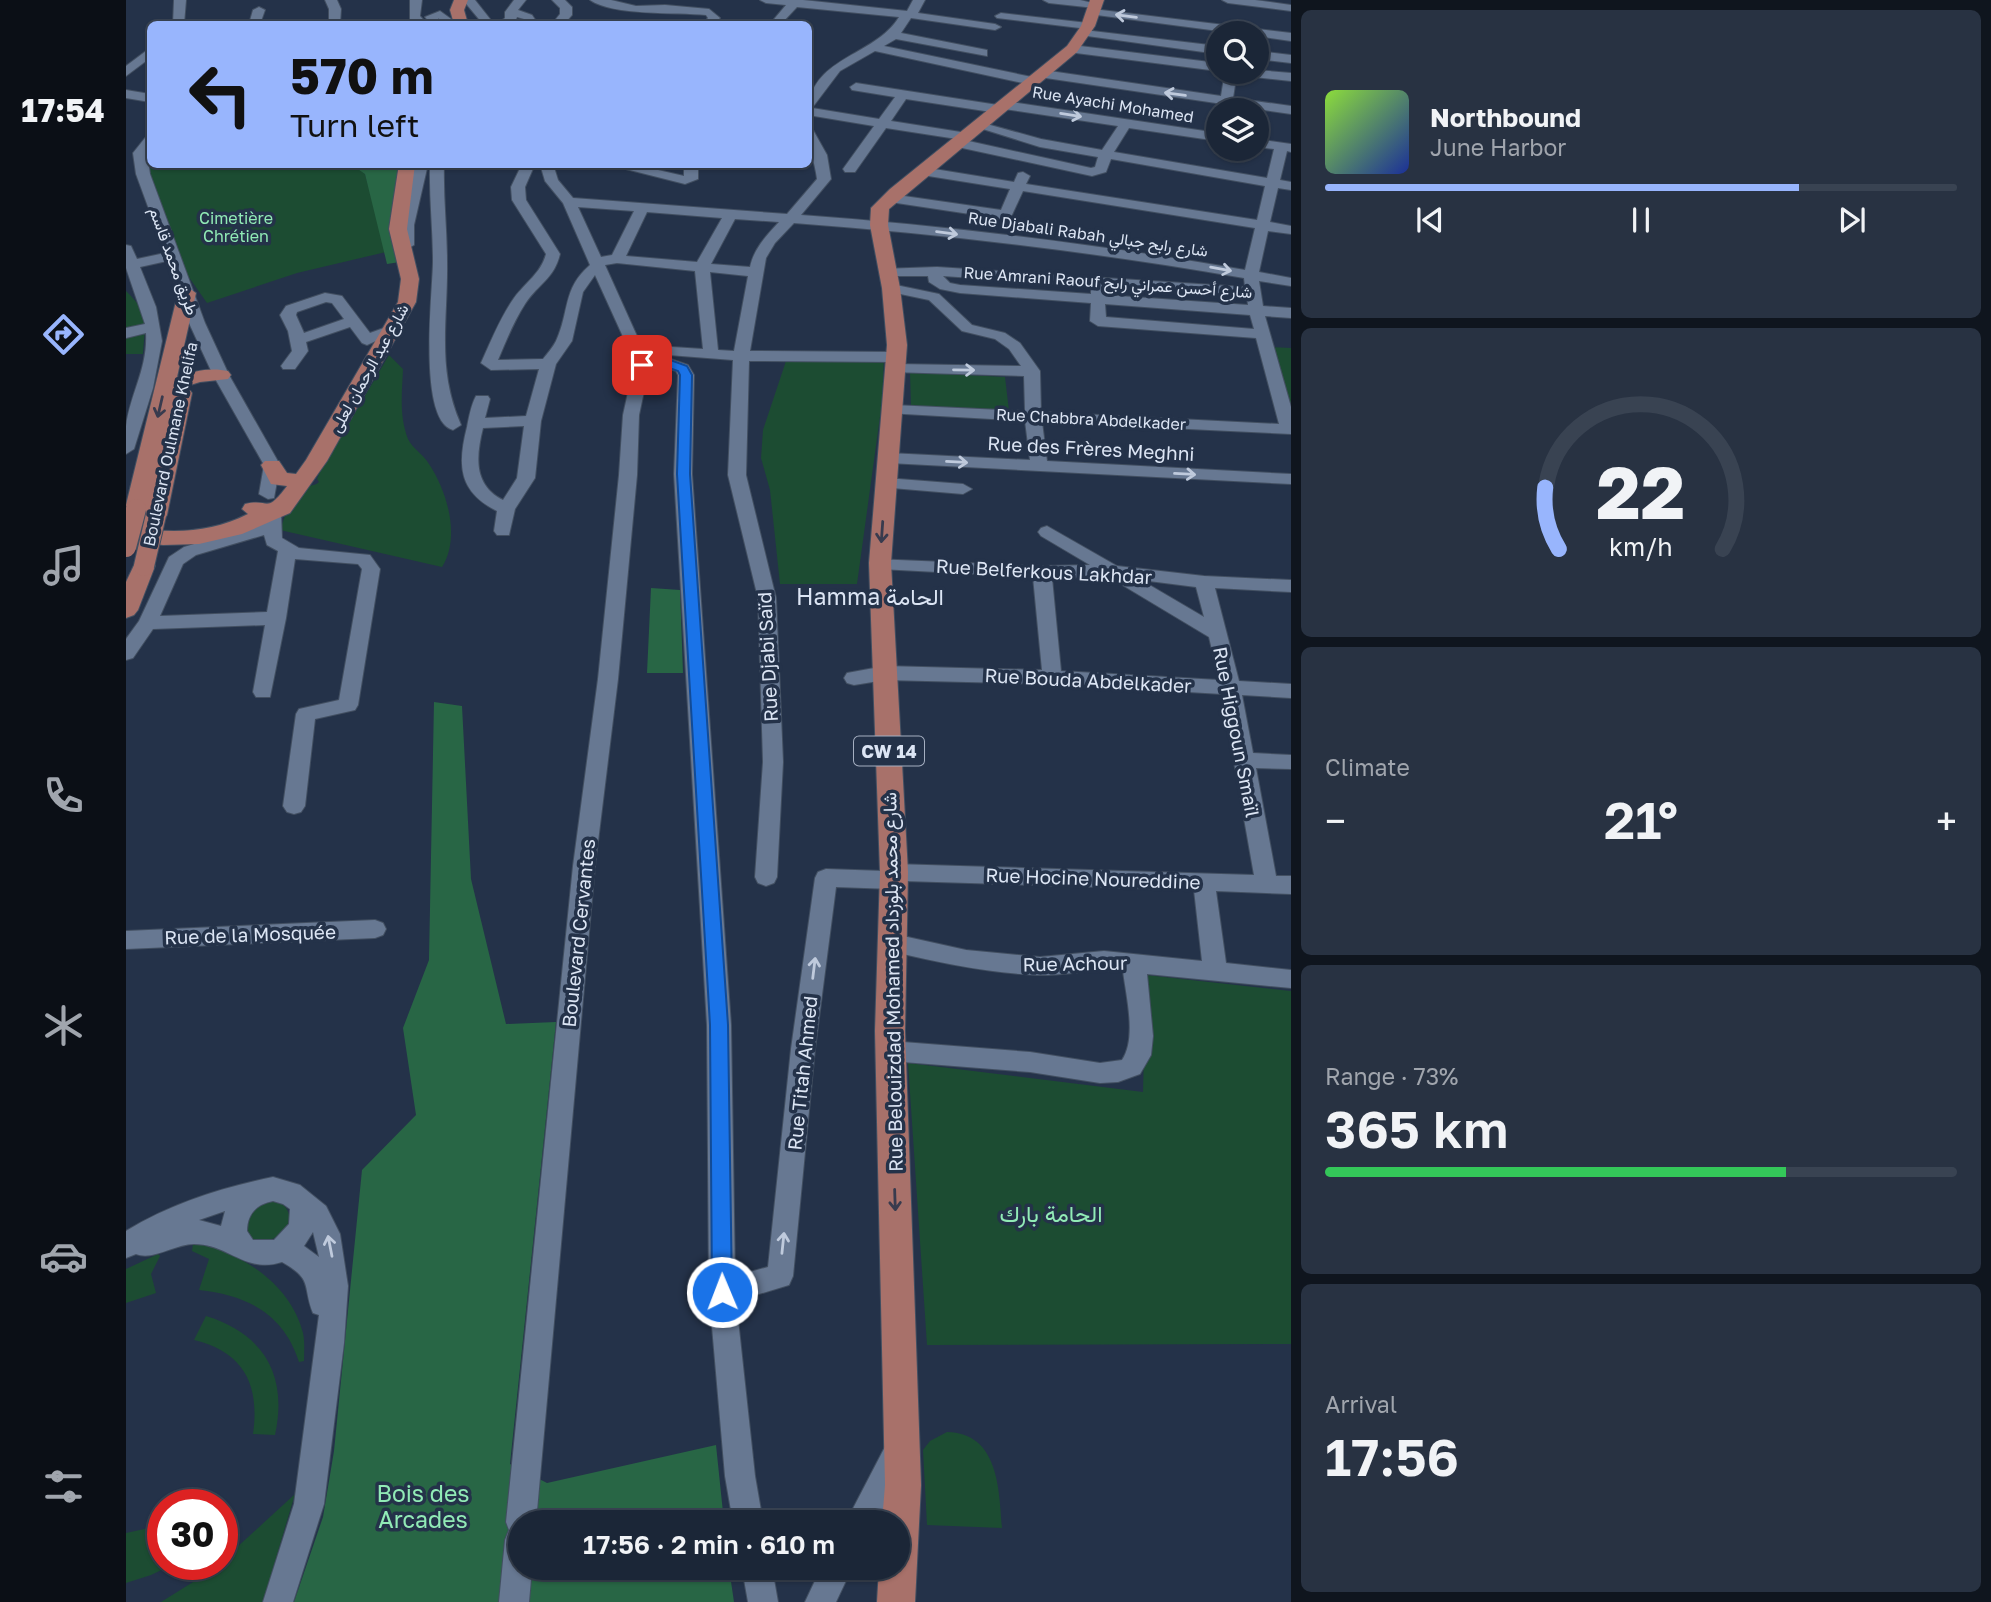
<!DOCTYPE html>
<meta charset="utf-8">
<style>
:root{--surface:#1b2637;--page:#283242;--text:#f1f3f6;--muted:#a0a5ad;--line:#394352;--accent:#98b5fd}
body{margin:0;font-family:"Golos Text",Vazirmatn,sans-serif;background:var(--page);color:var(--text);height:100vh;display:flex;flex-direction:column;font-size:26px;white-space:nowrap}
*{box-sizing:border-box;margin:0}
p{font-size:23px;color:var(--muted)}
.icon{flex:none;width:38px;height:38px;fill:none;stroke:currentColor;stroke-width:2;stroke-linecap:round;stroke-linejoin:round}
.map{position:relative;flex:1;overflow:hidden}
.sheet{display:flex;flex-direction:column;gap:10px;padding:10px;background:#0f151e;width:700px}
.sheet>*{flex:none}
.hud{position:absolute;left:21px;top:21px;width:665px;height:147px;border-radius:10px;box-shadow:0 2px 5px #0004,0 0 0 2px var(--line);background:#98b5fd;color:#111;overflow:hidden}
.fabs{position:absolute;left:1080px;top:21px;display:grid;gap:14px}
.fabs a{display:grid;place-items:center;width:63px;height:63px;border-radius:50%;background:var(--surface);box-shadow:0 2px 5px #0004,0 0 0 2px var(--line);font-size:35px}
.speed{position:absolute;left:21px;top:1489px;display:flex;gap:14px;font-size:35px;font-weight:700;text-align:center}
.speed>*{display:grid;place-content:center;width:91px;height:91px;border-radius:50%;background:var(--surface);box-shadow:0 2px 5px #0004,0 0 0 2px var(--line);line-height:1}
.speed .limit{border:10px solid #d22;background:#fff;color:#111}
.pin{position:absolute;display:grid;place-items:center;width:60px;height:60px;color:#fff;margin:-30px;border-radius:14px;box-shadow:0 4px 10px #0006}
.me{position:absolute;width:77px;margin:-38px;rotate:359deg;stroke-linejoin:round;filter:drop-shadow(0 0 5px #0008)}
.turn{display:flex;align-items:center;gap:24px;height:147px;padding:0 28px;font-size:32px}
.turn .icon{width:91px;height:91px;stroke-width:2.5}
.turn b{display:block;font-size:49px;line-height:60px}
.big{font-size:52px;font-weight:600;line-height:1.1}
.sheet .tile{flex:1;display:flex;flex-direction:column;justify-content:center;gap:10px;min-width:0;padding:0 24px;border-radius:10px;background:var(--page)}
.sheet .dial{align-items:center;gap:0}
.dial svg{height:182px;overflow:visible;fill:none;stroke:var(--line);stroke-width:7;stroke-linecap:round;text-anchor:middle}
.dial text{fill:var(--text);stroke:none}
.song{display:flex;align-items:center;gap:21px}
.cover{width:84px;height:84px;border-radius:10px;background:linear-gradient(135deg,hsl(90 70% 55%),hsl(230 70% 35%))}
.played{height:7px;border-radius:4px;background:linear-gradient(90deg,var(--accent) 75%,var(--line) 75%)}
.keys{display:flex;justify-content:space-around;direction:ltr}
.heat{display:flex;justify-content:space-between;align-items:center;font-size:38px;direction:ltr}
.charge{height:10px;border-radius:5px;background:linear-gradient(90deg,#34c759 73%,var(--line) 0)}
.trip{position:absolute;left:382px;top:1510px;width:402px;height:70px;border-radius:35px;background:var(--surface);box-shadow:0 2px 5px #0004,0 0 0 2px var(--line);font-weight:600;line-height:70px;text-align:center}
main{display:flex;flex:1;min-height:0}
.dock{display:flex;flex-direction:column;width:126px;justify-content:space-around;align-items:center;background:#0b0f16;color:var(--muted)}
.dock .icon{width:49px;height:49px}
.dock .on{color:var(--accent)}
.dock b{font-size:32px;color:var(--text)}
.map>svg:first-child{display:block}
.green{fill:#1c4c32}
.forest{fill:#286645}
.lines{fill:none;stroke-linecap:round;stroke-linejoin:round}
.minor-casing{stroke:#424f61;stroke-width:2}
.major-casing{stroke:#424f61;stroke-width:2}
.minor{fill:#677892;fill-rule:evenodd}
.major{fill:#a8716a;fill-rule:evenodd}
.major-bridge-casing{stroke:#424f61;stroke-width:22;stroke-linecap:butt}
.major-bridge{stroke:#a8716a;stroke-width:20}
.oneway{stroke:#bfcadc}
.oneway2{stroke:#383b4e}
.route{fill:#1a73e8;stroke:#114b97;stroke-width:2}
.labels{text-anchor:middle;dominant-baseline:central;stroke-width:7;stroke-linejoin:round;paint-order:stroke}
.far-street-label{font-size:16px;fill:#dce5f4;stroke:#243249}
.far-park-label{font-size:16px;fill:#91ebb6;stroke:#243249}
.shield{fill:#243249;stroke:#a5afc1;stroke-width:2}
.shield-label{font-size:18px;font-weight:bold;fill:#dce5f4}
.street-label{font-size:19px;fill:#dce5f4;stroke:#243249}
.quarter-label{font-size:23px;fill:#dce5f4;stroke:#243249}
.near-park-label{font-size:23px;fill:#91ebb6;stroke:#243249}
</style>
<main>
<nav class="dock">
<b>17:54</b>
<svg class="icon on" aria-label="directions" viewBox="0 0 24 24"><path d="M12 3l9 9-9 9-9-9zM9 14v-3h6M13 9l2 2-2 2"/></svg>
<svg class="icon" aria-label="music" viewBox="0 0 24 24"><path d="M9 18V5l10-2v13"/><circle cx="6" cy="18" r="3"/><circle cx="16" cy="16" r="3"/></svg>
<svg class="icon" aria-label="phone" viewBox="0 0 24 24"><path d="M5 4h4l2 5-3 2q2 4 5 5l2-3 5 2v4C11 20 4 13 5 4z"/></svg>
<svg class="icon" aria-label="climate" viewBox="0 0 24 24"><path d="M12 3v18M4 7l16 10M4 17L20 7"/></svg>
<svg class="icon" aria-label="car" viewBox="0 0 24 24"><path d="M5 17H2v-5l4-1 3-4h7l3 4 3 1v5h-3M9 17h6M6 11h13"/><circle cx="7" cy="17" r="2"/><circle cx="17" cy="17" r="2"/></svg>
<svg class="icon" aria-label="filters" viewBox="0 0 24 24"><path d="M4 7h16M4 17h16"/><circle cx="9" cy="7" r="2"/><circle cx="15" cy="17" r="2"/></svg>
</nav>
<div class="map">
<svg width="1165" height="1602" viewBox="0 0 1165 1602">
<rect width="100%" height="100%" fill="#243249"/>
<!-- green -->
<path class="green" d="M24 149V164L229 165 239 174 260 252 171 273 81 303 60 273 18 163 21 152Z
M0 291C24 314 19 322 17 354H0Z
M1144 347 1165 348V415Z
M263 355 277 369C276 394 273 415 282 439 286 448 298 455 303 464 321 491 335 537 316 567L154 530C159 516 164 498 177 489 183 484 188 487 193 482L191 479 193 474Z
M661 358H758L756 402 731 584H654L644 490 635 458 637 430Z
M784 372 879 377 883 411 785 407Z
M1020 975 1165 991V1344L801 1345 782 1063 1017 1092Z
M148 1200C182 1212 153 1254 119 1237L117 1218 126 1206Z
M67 1243C113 1250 165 1284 177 1333 179 1342 178 1352 178 1361L173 1362C158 1314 121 1295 73 1290L83 1259 66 1251Z
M32 1254 34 1256 25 1274 30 1293 0 1303V1269Z
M80 1316C138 1334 162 1375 149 1435L127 1434C134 1385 118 1352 68 1340Z
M821 1432C873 1433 873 1490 876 1528L801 1525 797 1450 804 1441Z
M169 1494 137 1602H35L96 1564V1561Z
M37 1525V1564L46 1565 25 1575 0 1583V1533Z"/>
<!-- forest -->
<path class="forest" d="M226 165H274V262L261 264 239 174Z
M525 588 554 590 557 673H521Z
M308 702 336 706 345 879 380 1024 430 1022 384 1464 421 1483 590 1445 598 1522H394V1568H603L608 1602H168L197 1517 208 1451 236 1170 290 1115 277 1028 303 960Z"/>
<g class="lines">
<!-- minor casing -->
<g class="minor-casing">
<path id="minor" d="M48 0H60L58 24H47Z
M199 0H211L215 9 214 24H203V9Z
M284 0H296L294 16 301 24H290L284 19Z
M337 0H349L368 24H357Z
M388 0H400L392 10 406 15 412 24H402L398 19 391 17 389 22 371 24 379 18V12Z
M426 0H439L446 7V15L438 24H426L434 14V8Z
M464 0H485L510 6 539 5 583 9 594 18 588 24H577L582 18 580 15C550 12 487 16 464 0Z
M634 0H677L781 11 787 0H799L792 13 869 24 875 27 869 30 785 18 775 33 861 50V56L770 39 758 46 906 77 912 81 906 85 749 51 714 71 686 108 753 119 769 97 726 90 724 87 730 83 872 105 878 101 1092 133V141L1003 128 988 152 1141 178 1148 149 1130 147V139L1165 144V152L1161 151 1154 180 1165 182V190L1152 188 1144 222 1165 226V234L1142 231 1133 272 1165 278V286L1133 281 1137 306 1165 308V318L1139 316 1165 407V434L916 422 921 461 1165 474V484L763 463 755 458 763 453 904 460 899 421 761 413 759 410 761 407 767 405 899 411 898 376 764 372 762 369 770 364 895 366 883 349 869 339 836 331 803 300 760 291 758 288 760 285 765 284 813 294 846 325 879 333 894 343 914 371 915 412 1153 424 1130 338 972 326 964 321 965 303 834 293 814 289 803 282 802 276H760L753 272 755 269 811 267 1119 287 1118 278C969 252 818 234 668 223L649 243 640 258 624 351 770 352 778 357 770 362 623 361 620 475 650 598 657 762 651 877 648 883 640 886 632 883 629 877 637 762 632 598 602 475 607 360 504 352 469 275 457 292 446 341 430 364 415 421 409 478 389 509 383 535H371L368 531 371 511C333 492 331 466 341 427 343 417 345 405 350 396H362L364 399 359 418 400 416 413 369 365 370 355 363C365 341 374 318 388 298 400 282 415 273 420 254L386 200 385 187 396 164H409L399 187 400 200 434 254C428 279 413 283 399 304 388 321 380 341 372 360L417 359C421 354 427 347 430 341 444 311 436 289 464 265L437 203 419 181 414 164H427L432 180 447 198 661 214 691 179C689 162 682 147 682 129L687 130 701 155 705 179 675 215C824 226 972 244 1119 270L1129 228 897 191 885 217 877 219 764 202 757 198 764 194 875 210 884 189 796 175 789 171 796 167 888 182 892 173 897 172 904 176 900 184 1131 220 1139 186 985 159 980 172 966 176 827 146 826 143 831 139 760 128 729 172H719L717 169 748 126 682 115C682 56 748 58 773 17L671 7 655 24H644L660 5 640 3ZM780 99 872 113 878 109 992 126 976 150 915 139 850 121 844 125 914 147 972 157 969 167 965 168 838 140 847 137 841 133 765 121ZM452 207 508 211 486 255 475 257ZM521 212 596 218 571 262 500 256ZM609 219 653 222C641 235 628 248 624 267L585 264ZM491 263 569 271 577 349 515 345 479 265ZM584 272 622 276 608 351 592 350ZM817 276 965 286V294L834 285 824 283ZM979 287 1121 296 1122 305 979 295ZM979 304 1124 315 1128 329 980 317ZM398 426 391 478 377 500C347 485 350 456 357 428Z
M917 0H954L975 5 969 8 923 3Z
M1096 0H1129L1165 5V11L1102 3Z
M133 7 139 10 134 24H123L127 10Z
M967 9 1165 33V41L1130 36V33H1108L963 14V10Z
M314 11 332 24H320L312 18 315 24H305L299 17Z
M875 13 962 23 968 26 962 29 871 18 869 16Z
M251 21 262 22 264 24H245Z
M472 21H486L492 24H466Z
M958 30 1092 46V54L954 35 952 33Z
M946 45 1092 63V71L942 52 940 49Z
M24 48V58L0 76V66Z
M1130 51 1165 55V63L1130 59Z
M917 70 1095 96 1099 72H1111L1107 98 1165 106V114L913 77V71Z
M1130 70 1165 73V81L1119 76 1113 72H1130Z
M0 90 24 94V102L0 98Z
M24 137V149L21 153 24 174 79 323 103 375 154 465 148 498 142 499 133 494 138 465 87 375 63 323 41 261 14 267 30 307 36 341 27 388 8 449 0 454C0 445 0 435 0 426 4 394 22 368 20 333L0 338V328L19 324 0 268V245L5 246 11 259 39 253 10 174 7 153 19 138Z
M288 164H302L288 225V245L281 249 274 245V225Z
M304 164H318C317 197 321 229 321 261 322 321 310 368 335 425L327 430C291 421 307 290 307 261 307 229 303 197 304 164Z
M480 164H506L558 176V164H572V179L559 184Z
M199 293 216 296 244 333 266 325 274 330 241 345 236 343 224 327 180 342 182 351 169 369H157L155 366 166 351 162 331 154 315 160 306ZM200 302 206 303 218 319 178 333 170 315 171 312Z
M536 356 562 365 568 375 566 474 605 1025 609 1276 642 1267 665 1049 689 878 692 872 700 869 758 871 760 866 768 864 1128 875 1096 694 926 684 759 680 728 685 721 683 718 678 721 673 759 666 916 670 907 577 754 569 748 567 745 563 748 559 916 566 964 565 915 536 912 532 915 528 921 526 991 566 1078 576 1165 580V592L1089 588 1113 681 1165 684V698L1116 695 1127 753 1165 755V769L1130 768 1150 876H1165V894L1090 891 1100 963 1165 970V988L1021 974 1027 1036 1025 1055 1014 1074 992 1082 974 1083 904 1072 764 1061 755 1058 752 1051 755 1044 764 1041 904 1052 974 1063 996 1060C1011 1038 1000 996 997 971 968 968 940 976 911 975 863 973 816 963 768 952L760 949 757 943 760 937 768 934 840 950 914 957 978 951 1076 961 1068 890 778 881 775 886 767 889 710 887 689 1049 667 1276 663 1285 610 1301 629 1476 637 1522H607L599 1476 583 1292 581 1025 548 474 552 375 550 371 535 366 523 368 513 415 511 475 492 679 469 866 410 1522H394V1568H406L403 1602H373L379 1540 383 1530 380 1522 447 866 472 679 493 475 497 415 508 365 510 362ZM983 577 1083 637 1093 680 935 671 926 578ZM1015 580 1070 587 1078 617Z
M760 478 837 484 846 489 837 494 754 487 751 483 754 479Z
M146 508 155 513 156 538 173 548 244 555 254 569 232 705 229 710 189 719 179 806 175 812 168 814 161 812 157 806 170 714 173 709 213 700 236 569 232 564 169 559 160 618 144 697H130L127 692 139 625 27 629 7 658 0 660V639L13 621 43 557 58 547 138 523 137 513ZM138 535 141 545 152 551 141 612 34 616 57 564 70 555Z
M249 920 257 923 260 929 257 935 249 938 0 949V931Z
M147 1177 174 1185 200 1206 214 1234 222 1286 218 1343 198 1504 167 1602H137L168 1504 193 1315 187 1313C176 1286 188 1280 156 1262 119 1274 103 1244 68 1244 49 1244 27 1261 10 1254L0 1258V1231C46 1203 95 1188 147 1177ZM147 1201 157 1204 164 1209 163 1224 148 1240H127L121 1231C121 1214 131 1204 147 1201ZM99 1211 95 1226 73 1220ZM187 1232 193 1257 178 1246Z
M771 1439 781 1443 785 1453 751 1522H720L761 1443Z
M616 1568H646L652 1602H622Z
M695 1568H726L710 1602H679Z"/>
</g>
<!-- major casing -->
<g class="major-casing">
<path id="major" d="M328 0H342L338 10 342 24H328L324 10Z
M964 0H978L969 26 951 52 763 209 762 225 774 288 781 345 765 563 782 872 779 1031 795 1485 789 1602H751L753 1568H772V1522H756L759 1485 749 1031 754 872 743 563 761 345 756 288 744 225 745 208 764 189 941 46 955 26Z
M273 164H289L281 229 293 279 290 302 201 461 164 513 116 534 73 544 37 545 0 540V526C42 534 83 534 122 514L116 509 119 504C145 498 139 515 161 486L145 484 135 465 139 461H153L161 473 170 474 180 460 272 302 275 279 263 229Z
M61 287 70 293 51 377C67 371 85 367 102 371L105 375 102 379 74 382 58 387 50 383 48 390 56 387 63 389 66 393 41 515 38 520H22L20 510 10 516 2 514 0 505 52 293Z
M18 559 26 561 29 566 12 610 8 615 0 618V582L10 561Z"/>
</g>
<!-- minor -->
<use href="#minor" class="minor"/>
<!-- major -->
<use href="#major" class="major"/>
<!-- major-bridge casing -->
<g class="major-bridge-casing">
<path id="major-bridge" d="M0 547 10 509
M18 566 30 515"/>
</g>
<!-- major-bridge -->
<use href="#major-bridge" class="major-bridge"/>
</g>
<!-- one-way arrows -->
<defs><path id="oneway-shaft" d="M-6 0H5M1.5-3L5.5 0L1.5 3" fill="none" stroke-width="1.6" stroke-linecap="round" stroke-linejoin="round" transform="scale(1.75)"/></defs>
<g class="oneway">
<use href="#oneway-shaft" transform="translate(1000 16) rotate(-173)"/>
<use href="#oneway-shaft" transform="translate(1049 94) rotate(-172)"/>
<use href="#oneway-shaft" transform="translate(945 115) rotate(9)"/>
<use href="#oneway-shaft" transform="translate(821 233) rotate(7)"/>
<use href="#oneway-shaft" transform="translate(1095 269) rotate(10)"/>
<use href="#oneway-shaft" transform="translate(838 370) rotate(1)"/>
<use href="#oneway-shaft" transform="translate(831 462) rotate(3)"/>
<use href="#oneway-shaft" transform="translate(1059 474) rotate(3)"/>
<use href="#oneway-shaft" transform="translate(688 968) rotate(-83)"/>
<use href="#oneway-shaft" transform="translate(657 1243) rotate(-84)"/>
<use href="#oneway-shaft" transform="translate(204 1246) rotate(-101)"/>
</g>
<g class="oneway2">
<use href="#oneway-shaft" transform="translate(34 407) rotate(103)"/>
<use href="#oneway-shaft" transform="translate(756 532) rotate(94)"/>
<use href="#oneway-shaft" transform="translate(769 1200) rotate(88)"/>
</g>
<!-- route -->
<path class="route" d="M536 357 561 366 566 375 564 474 602 1025 606 1292 603 1299 596 1302 589 1299 586 1292 584 1025 551 474 554 375 552 371 535 365 516 369 510 365Z"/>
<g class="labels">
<!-- far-street labels -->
<g class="far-street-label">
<text transform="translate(987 104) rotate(9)">Rue Ayachi Mohamed</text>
<text transform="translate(962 234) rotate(8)">Rue Djabali Rabah شارع رابح جبالي</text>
<text transform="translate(48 261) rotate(70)">طريق محمد قاسم</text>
<text transform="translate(982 282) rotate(4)">Rue Amrani Raouf شارع أحسن عمراني رابح</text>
<text transform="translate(243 368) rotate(-61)">شارع عبد الرحمان لعلى</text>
<text transform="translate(965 419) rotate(3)">Rue Chabbra Abdelkader</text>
<text transform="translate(44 444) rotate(-78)">Boulevard Oulmane Khelifa</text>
</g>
<!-- far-park labels -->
<g class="far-park-label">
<text x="110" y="218">Cimetière<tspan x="110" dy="18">Chrétien</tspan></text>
</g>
<!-- shield labels -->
<rect class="shield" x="728" y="736.5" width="70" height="29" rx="5"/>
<g class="shield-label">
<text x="763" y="751">CW 14</text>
</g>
<!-- street labels -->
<g class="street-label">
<text transform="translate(965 448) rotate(3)">Rue des Frères Meghni</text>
<text transform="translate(918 571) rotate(3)">Rue Belferkous Lakhdar</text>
<text transform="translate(641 657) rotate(-93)">Rue Djabi Saïd</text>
<text transform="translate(962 680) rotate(3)">Rue Bouda Abdelkader</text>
<text transform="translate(1111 732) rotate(79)">Rue Higgoun Smaïl</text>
<text transform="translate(967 878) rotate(2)">Rue Hocine Noureddine</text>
<text transform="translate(452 933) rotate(-84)">Boulevard Cervantes</text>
<text transform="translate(124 934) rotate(-2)">Rue de la Mosquée</text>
<text transform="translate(949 963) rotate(-1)">Rue Achour</text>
<text transform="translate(766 982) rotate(-91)">Rue Belouizdad Mohamed شارع محمد بلوزداد</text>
<text transform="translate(676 1073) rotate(-84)">Rue Titah Ahmed</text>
</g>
<!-- quarter labels -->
<g class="quarter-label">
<text x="744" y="596">Hamma الحامة</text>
</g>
<!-- near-park labels -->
<g class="near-park-label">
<text x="925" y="1213">الحامة بارك</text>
<text x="297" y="1493">Bois des<tspan x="297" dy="26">Arcades</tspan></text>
</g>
</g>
</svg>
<div class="fabs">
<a><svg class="icon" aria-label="search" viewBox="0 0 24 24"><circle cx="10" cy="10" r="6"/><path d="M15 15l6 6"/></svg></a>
<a><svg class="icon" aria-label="layers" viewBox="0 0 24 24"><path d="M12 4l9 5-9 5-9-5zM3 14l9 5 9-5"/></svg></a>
</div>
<div class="speed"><div class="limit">30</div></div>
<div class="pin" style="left:516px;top:365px;background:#d93025"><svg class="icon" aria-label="arrive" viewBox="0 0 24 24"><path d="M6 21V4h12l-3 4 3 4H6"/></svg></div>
<svg class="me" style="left:596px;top:1292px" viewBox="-20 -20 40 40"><circle r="17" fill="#1a73e8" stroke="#fff" stroke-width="3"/><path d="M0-11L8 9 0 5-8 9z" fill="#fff"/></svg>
<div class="trip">17:56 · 2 min · 610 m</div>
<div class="hud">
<div class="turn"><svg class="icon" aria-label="left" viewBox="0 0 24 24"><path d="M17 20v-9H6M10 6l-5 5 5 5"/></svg><div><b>570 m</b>Turn left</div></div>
</div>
</div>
<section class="sheet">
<div class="tile">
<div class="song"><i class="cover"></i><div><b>Northbound</b><p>June Harbor</p></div></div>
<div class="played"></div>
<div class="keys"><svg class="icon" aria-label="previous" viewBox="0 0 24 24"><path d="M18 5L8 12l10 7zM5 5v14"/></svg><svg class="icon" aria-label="pause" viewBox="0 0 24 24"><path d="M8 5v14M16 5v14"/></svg><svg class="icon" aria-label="next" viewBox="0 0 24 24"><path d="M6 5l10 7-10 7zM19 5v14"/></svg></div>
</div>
<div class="tile dial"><svg viewBox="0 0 100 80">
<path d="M14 69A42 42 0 1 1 86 69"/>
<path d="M14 69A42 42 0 0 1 8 42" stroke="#98b5fd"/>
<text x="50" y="56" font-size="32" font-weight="700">22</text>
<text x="50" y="72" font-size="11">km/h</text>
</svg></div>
<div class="tile"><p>Climate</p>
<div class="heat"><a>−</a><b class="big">21°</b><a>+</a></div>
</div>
<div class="tile"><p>Range · 73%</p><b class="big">365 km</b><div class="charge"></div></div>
<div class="tile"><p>Arrival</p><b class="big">17:56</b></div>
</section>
</main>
